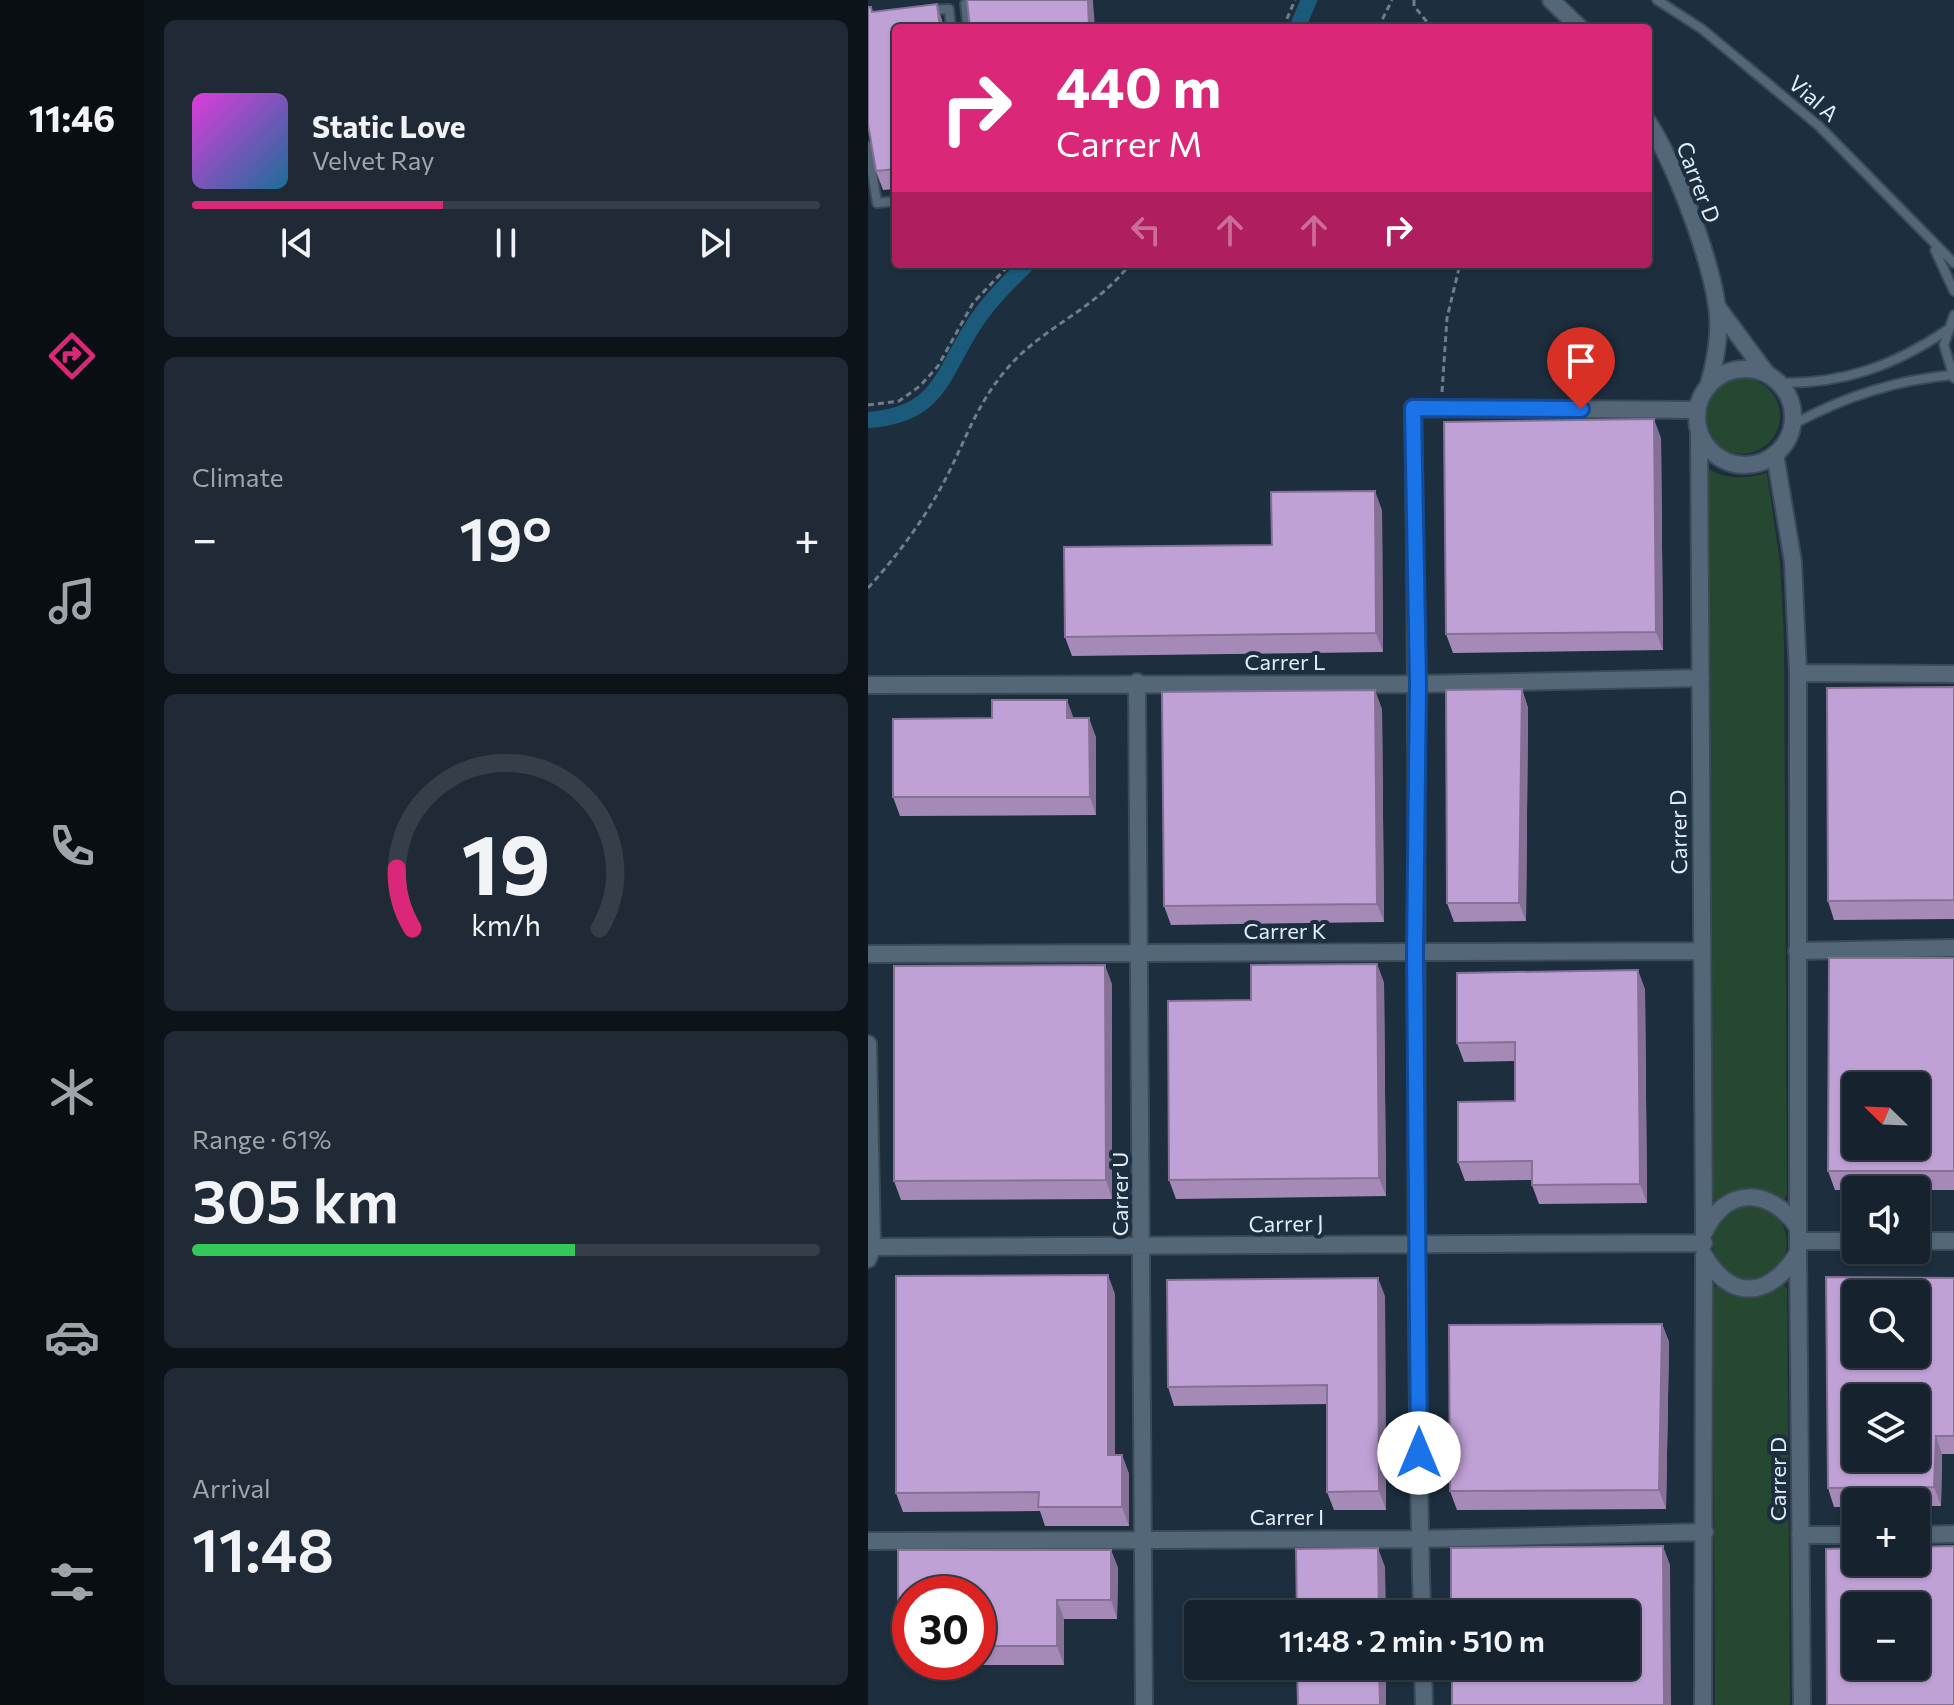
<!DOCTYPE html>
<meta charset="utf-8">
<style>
:root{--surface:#16222e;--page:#1f2a36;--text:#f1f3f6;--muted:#9ea4aa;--line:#353f4a;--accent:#db2777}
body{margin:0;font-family:Commissioner,sans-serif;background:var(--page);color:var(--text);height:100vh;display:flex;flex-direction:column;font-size:30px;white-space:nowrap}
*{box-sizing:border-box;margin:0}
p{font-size:26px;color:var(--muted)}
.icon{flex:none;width:44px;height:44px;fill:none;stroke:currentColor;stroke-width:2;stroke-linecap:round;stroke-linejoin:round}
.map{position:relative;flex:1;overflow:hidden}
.details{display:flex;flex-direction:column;gap:20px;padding:20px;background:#0c1319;width:724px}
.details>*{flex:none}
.hud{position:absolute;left:24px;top:24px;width:760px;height:244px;border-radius:8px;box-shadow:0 2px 6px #0004,0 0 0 2px var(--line);background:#db2777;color:#fff;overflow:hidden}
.needle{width:52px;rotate:293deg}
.tools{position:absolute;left:974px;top:1072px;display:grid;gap:16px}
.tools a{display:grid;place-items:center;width:88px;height:88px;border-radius:8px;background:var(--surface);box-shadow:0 2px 6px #0004,0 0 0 2px var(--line);font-size:40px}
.speed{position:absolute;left:24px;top:1576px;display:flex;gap:16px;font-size:40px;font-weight:700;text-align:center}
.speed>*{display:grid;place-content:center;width:104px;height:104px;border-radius:50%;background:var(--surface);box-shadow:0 2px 6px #0004,0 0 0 2px var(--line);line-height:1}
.speed .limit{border:12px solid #d22;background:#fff;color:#111}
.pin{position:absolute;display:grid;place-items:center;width:68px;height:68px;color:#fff;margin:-82px -34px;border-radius:50% 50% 50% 0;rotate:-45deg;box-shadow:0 0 8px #0007}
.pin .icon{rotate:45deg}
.me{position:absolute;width:88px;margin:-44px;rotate:0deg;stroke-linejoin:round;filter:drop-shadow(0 0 6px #0008)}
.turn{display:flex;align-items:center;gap:28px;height:168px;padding:0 32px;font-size:36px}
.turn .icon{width:104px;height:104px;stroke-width:2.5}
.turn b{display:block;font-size:56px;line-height:68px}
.lanes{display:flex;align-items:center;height:76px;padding:0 32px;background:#0003;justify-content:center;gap:40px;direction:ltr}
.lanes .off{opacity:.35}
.big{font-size:60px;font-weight:600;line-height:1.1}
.details .tile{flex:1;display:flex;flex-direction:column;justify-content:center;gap:12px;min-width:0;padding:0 28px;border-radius:12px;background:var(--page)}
.details .dial{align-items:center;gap:0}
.dial svg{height:208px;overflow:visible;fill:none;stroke:var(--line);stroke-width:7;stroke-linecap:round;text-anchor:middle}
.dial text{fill:var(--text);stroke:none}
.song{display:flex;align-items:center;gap:24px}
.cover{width:96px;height:96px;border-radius:12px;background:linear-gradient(135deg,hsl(300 70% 55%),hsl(200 70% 35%))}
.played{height:8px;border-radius:4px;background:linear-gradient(90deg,var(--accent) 40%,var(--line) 40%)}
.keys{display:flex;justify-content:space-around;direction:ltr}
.heat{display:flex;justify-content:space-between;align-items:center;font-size:44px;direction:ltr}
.charge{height:12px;border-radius:6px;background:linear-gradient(90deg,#34c759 61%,var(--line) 0)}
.trip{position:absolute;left:316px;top:1600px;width:456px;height:80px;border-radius:8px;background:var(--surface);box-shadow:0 2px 6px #0004,0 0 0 2px var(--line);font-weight:600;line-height:80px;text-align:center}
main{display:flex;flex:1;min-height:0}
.menu{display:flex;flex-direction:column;width:144px;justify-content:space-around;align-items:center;background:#090e12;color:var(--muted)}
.menu .icon{width:56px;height:56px}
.menu .selected{color:var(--accent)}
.menu b{font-size:36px;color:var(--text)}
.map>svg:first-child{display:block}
.green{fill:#264730}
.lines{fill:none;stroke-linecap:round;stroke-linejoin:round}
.canal{stroke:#1c5a7b;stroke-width:16}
.service-casing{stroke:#3b4a57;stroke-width:12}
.minor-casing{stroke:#3b4a57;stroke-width:20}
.path{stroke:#6e7d8b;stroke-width:3;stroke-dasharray:6 4;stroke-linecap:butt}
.service{stroke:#536779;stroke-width:8}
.minor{stroke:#536779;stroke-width:16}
.wall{fill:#a58ab8;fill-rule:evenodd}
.shaded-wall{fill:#867196}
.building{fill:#c0a1d6;stroke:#867196;stroke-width:2;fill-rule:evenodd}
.route-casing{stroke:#114b97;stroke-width:20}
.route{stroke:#1a73e8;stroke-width:14}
.labels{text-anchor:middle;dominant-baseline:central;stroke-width:8;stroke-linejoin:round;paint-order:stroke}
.street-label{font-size:22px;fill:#e2edf8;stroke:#1d2e3e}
</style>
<main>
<nav class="menu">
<b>11:46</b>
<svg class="icon selected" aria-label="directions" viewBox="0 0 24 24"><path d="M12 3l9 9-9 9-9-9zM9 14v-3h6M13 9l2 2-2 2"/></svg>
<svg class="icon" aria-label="music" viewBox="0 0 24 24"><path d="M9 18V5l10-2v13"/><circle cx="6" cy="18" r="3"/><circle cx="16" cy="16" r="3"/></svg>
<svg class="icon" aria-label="phone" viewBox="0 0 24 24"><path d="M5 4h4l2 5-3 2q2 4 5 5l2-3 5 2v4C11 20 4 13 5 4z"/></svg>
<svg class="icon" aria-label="climate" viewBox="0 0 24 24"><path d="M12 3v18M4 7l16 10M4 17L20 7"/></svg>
<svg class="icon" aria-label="car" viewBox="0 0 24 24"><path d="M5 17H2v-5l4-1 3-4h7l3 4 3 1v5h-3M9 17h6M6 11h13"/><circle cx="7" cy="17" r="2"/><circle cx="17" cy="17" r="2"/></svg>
<svg class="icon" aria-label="filters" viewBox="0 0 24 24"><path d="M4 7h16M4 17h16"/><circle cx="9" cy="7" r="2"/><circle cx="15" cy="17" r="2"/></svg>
</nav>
<section class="details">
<div class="tile">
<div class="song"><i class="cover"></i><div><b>Static Love</b><p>Velvet Ray</p></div></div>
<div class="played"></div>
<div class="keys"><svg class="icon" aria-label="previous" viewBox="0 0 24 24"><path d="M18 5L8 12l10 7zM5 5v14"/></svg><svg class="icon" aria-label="pause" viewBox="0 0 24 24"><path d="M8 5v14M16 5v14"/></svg><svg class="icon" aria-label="next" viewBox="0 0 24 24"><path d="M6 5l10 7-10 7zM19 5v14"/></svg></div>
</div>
<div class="tile"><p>Climate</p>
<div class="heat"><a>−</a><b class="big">19°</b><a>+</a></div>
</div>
<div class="tile dial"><svg viewBox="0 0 100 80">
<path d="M14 69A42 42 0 1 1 86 69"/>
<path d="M14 69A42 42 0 0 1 8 46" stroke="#db2777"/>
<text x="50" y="56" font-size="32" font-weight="700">19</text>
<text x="50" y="72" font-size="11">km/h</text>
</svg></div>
<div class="tile"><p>Range · 61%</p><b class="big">305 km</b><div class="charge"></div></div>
<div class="tile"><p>Arrival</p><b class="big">11:48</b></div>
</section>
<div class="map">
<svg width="1086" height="1705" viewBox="0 0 1086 1705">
<rect width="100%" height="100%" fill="#1d2e3e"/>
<!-- green -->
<path class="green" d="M836 416a38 38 0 1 1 76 0a38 38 0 1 1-76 0Z
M840 469C860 480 877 479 899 473L912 562 916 640 919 1195 915 1201C891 1190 873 1186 849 1202L845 1199Z
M845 1243a37 37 0 1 1 74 0a37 37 0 1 1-74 0Z
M914 1284 919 1288 922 1705H847L845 1286 900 1292Z"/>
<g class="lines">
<!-- canal -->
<path class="canal" d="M429 28 441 0
M0 420C71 415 73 376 105 326 119 303 140 283 159 264"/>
<!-- service casing -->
<g class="service-casing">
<path id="service" d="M789 0 834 29 951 126 1086 263
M60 10 81 9 83 28
M100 28 97 4 108 3
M0 146 9 203 28 201
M1067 250 1086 291
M1086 315 1076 345 1086 378
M911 383C975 384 1026 366 1079 330
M924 425C975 397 1026 380 1084 375"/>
</g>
<!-- minor casing -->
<g class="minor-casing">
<path id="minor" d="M683 0 712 28
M780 122C808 166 841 254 849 306 853 332 848 359 841 384
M850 308 898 373
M829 417a48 48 0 1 1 96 0a48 48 0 1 1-96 0Z
M831 431 836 1232
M930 673 1086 674
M269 682 276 1705
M0 685 550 684 833 678
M929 951 1086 948
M0 954 834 951
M0 1044 4 1247 0 1259
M836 1233C857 1186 901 1187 930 1227
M930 1241H988
M1048 1241H1086
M0 1247 836 1243
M836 1255C864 1303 902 1297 930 1253V673L925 562 907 454
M930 1255 934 1705
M932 1535H988
M1048 1535 1086 1534
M0 1541 552 1539 837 1532
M554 1614C543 1212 553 810 545 408L829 410
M555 1666 556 1705
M835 1705 836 1256"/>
</g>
<!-- path -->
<path class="path" d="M546 0V6L564 28
M415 28 427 0
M510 28 524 0
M574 392 579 318 592 264
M0 405 31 401 52 386 70 366 105 303 142 264
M0 588C30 555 58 517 78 478 98 439 108 406 137 371 173 327 226 311 262 264"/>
<!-- service -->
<use href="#service" class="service"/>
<!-- minor -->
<use href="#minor" class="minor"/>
</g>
<!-- wall -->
<path class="wall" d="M5 12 75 23 28 28V189L15 190 8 171Z
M793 438 795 650 585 653 578 634Z
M514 510 515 652 204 656 197 637 404 545Z
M1086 687V919L966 920 960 901Z
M654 689 660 708 658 921 586 922 579 903Z
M514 709 516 922 303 925 296 906Z
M205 718 228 737V815L32 816 25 797Z
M1086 958V1190H967L960 1171Z
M509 964 516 983 518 1196 308 1199 301 1180 383 1000Z
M244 984V1199L33 1200 26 1181Z
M777 989 779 1203 671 1204 664 1185V1180L597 1181 590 1162 647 1101V1061L596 1062 589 1043Z
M1086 1278V1454H1074L1073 1506H1048V1502H988V1507H966L960 1488Z
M247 1294V1455H254L261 1474V1526H177L172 1511 35 1512 28 1493Z
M517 1296 518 1510H466L459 1492V1404L306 1406 300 1387Z
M794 1324 801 1342 798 1509 589 1510 582 1491Z
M30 1550H243L250 1568 249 1619H196V1665H37L30 1646ZM42 1594H110V1662H42Z"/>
<!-- shaded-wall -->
<path class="shaded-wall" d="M220 0H225V2L227 28H221Z
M69 4 75 23 76 28H72Z
M786 419 793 438 795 650 788 632Z
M507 491 514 510 515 652 508 633Z
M654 689 660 708 658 921 651 903Z
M507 690 514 709 516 922 509 904Z
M199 700 206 719 199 718Z
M221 718 228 737V815L222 797Z
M509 964 516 983 518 1196 511 1178Z
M237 965 244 984V1199L238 1180Z
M770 970 777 989 779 1203 772 1184Z
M240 1275 247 1294V1474L240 1455Z
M510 1278 517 1296 518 1510 511 1491Z
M794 1324 801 1342 798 1509 791 1490Z
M1068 1436 1074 1454 1073 1506 1066 1487Z
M254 1455 261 1474V1526L254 1507Z
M795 1546 802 1565 803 1705H796Z
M510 1548 517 1567 518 1614H511Z
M243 1550 250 1568 249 1619 243 1600Z
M189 1600 196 1619V1665L189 1646Z
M511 1666H518V1705H512Z"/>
<!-- building -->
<path class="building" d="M99 0H220L221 28H102Z
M69 4 72 28H28V169L8 171 0 124V7H3L4 12Z
M786 419 788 632 578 634 576 422Z
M507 491 508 633 197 637 196 547 404 545 403 492Z
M1086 687V900L960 901 959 688Z
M654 689 651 903H579L578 690Z
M507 690 509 904 296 906 294 692Z
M124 700H199V718H221L222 797H25V719L124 718Z
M961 958H1086V1171H960ZM988 1086H1048V1146H988Z
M509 964 511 1178 301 1180 300 1001 383 1000V965Z
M237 965 238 1180 26 1181V966Z
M770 970 772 1184 664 1185V1161L590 1162V1102L647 1101V1042L589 1043V973Z
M240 1275V1455H254V1507H170L171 1492 28 1493V1276Z
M958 1277 1086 1278V1436H1068L1066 1487 960 1488ZM988 1294H1048V1354H988ZM988 1398H1048V1458H988Z
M510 1278 511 1491 459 1492V1385L300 1387 299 1280Z
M794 1324 791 1490 582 1491 581 1325Z
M795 1546 796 1705H584V1666H758V1614H583V1548Z
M1086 1546V1705H959L958 1549 988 1548V1562H1048V1547ZM988 1606H1048V1666H988Z
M510 1548 511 1614H429L428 1549Z
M30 1550H243V1600H189V1646H110V1594H42V1646H30Z
M429 1666H511L512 1705H430Z"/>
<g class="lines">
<!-- route casing -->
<g class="route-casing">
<path id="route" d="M551 1453 547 952 550 684 545 408 713 409"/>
</g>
<!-- route -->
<use href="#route" class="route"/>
</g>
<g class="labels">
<!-- street labels -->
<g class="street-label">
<text transform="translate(946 98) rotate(41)">Vial A</text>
<text transform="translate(831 182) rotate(69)">Carrer D</text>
<text x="417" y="661">Carrer L</text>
<text transform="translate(810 832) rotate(-91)">Carrer D</text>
<text x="417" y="930">Carrer K</text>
<text transform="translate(251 1194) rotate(-90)">Carrer U</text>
<text transform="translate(418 1223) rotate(-1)">Carrer J</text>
<text transform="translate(909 1479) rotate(-90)">Carrer D</text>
<text x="419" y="1516">Carrer I</text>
</g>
</g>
</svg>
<div class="tools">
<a><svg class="needle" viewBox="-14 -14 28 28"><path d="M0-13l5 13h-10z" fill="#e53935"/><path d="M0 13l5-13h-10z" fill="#9ea4aa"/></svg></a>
<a><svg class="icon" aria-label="sound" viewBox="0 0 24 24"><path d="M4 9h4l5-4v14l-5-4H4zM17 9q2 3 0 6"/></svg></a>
<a><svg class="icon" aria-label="search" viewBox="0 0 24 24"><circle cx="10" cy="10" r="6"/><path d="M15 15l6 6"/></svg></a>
<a><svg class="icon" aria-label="layers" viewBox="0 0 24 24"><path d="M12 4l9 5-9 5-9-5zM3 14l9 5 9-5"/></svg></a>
<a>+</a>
<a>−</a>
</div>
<div class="speed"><div class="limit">30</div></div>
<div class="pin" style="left:713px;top:409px;background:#d93025"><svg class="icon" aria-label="arrive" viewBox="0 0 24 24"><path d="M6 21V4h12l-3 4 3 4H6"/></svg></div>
<svg class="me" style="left:551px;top:1453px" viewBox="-20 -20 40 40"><circle r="19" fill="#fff"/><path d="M0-13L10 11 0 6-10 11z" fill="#1a73e8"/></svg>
<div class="trip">11:48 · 2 min · 510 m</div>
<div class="hud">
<div class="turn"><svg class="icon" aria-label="right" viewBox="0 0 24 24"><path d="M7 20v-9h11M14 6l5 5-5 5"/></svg><div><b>440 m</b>Carrer M</div></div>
<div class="lanes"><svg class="icon off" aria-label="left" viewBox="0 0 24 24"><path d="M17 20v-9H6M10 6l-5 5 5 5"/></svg><svg class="icon off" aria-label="ahead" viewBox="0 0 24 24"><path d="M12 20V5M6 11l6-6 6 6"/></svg><svg class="icon off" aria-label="ahead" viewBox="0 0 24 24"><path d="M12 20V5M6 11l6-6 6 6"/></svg><svg class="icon" aria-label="right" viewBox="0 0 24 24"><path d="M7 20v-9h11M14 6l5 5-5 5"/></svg></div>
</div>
</div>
</main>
